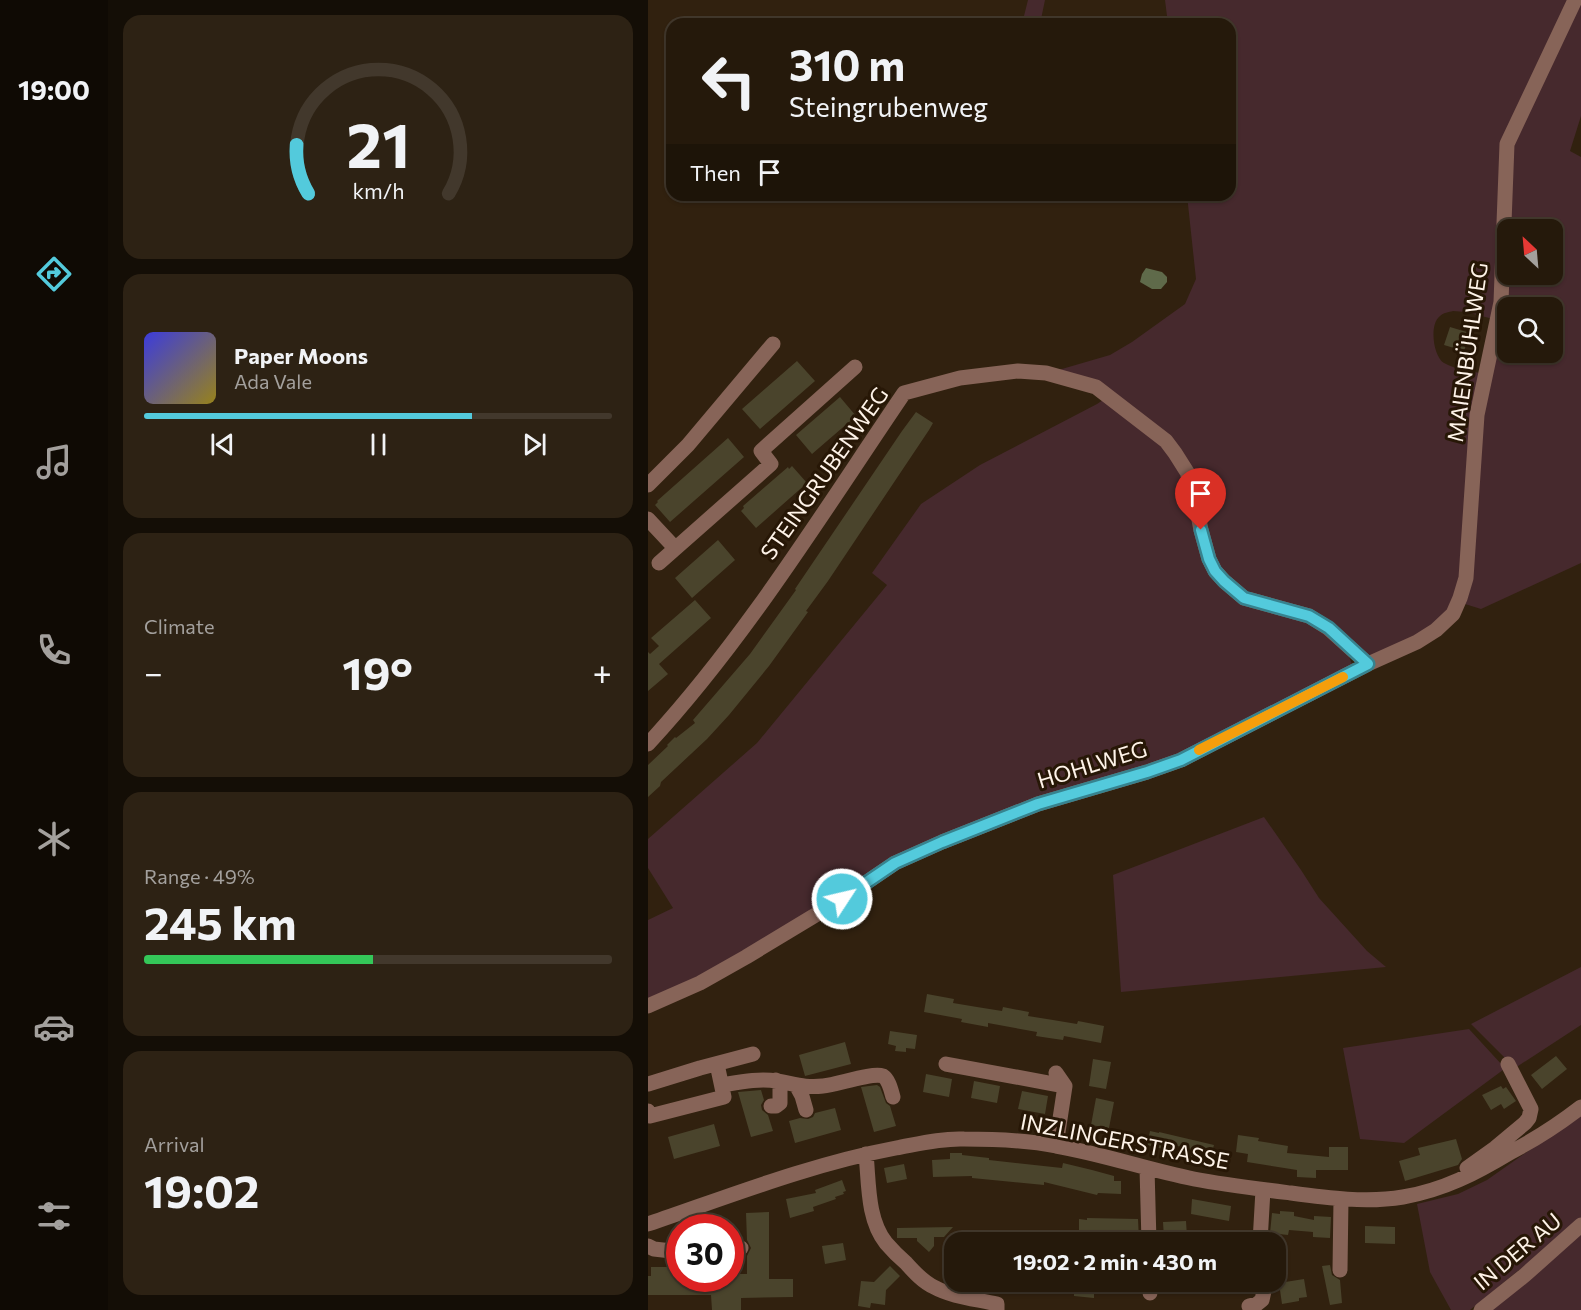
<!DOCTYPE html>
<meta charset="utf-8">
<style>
:root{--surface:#25190b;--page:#2d2214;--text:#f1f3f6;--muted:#a3a09d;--line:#42382c;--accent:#53cadc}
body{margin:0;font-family:Commissioner,sans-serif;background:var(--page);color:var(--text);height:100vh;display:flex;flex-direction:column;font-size:22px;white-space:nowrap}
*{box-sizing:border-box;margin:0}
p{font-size:20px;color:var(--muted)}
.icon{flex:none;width:33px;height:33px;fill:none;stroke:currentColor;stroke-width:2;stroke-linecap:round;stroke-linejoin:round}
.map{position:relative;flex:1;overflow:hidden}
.sheet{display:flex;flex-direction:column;gap:15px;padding:15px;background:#140e06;width:540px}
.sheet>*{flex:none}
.guide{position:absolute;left:18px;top:18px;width:570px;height:183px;border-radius:18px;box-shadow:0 2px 4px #0004,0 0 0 2px var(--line);background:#25190b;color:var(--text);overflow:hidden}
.needle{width:39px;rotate:334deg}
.controls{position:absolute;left:849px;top:219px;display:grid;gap:12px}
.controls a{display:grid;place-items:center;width:66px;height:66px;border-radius:12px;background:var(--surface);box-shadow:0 2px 4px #0004,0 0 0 2px var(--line);font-size:30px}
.speed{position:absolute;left:18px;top:1214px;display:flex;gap:12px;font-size:30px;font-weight:700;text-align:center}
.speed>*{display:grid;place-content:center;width:78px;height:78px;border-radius:50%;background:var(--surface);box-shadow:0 2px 4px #0004,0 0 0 2px var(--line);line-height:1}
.speed .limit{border:9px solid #d22;background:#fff;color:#111}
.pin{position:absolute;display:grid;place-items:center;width:51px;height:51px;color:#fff;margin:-62px -26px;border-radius:50% 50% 50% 0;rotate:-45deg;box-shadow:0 0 6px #0007}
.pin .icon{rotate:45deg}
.me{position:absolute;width:66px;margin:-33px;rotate:55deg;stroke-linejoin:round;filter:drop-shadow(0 0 4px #0008)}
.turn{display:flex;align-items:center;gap:21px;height:126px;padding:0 24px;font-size:27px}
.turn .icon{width:78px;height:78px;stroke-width:2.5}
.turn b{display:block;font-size:42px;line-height:51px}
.then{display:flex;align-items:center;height:57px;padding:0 24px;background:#0003;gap:12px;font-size:22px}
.big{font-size:45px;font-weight:700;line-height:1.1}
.sheet .widget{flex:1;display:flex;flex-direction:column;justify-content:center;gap:9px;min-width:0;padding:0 21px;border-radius:18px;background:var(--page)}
.sheet .dial{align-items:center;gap:0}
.dial svg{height:156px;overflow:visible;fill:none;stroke:var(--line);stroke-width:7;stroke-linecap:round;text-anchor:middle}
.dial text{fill:var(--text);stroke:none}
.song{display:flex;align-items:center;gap:18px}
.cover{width:72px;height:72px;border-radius:9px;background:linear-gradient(135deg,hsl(240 70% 55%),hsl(50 70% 35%))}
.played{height:6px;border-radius:3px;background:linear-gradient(90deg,var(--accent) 70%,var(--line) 70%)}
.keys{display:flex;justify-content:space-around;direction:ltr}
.heat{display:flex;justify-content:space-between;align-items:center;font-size:33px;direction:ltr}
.charge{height:9px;border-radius:4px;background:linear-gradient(90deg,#34c759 49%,var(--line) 0)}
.trip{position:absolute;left:296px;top:1232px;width:342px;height:60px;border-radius:18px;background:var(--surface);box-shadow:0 2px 4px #0004,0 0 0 2px var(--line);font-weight:700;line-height:60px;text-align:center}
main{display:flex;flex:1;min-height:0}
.tabs{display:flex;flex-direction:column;width:108px;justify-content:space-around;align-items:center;background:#0f0a04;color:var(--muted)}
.tabs .icon{width:42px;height:42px}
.tabs .active{color:var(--accent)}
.tabs b{font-size:27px;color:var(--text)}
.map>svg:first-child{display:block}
.green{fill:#46292d;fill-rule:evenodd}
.water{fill:#5f6a4a}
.building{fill:#4a442c}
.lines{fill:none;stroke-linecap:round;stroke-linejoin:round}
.minor{stroke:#876458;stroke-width:15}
.route-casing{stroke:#36838f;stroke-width:15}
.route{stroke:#53cadc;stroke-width:10}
.slow{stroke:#f59e0b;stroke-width:10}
.labels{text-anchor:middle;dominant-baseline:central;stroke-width:6;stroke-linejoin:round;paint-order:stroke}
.street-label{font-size:22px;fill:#fef3e8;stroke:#271706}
</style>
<main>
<nav class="tabs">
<b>19:00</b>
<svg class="icon active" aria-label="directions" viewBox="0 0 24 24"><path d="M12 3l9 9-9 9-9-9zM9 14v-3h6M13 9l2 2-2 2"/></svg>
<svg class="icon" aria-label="music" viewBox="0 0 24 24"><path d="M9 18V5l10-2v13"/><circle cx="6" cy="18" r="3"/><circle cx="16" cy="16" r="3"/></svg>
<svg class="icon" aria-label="phone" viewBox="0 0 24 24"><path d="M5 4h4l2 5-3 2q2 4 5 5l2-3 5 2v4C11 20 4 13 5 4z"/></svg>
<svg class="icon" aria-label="climate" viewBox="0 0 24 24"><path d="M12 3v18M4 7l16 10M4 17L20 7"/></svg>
<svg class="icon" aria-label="car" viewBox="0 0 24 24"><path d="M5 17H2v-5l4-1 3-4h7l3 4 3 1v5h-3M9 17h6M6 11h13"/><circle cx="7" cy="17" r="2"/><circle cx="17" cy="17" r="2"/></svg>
<svg class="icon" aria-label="filters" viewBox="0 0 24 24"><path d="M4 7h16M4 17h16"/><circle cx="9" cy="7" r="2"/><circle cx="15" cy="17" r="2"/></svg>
</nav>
<section class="sheet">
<div class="widget dial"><svg viewBox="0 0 100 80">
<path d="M14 69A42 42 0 1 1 86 69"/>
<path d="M14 69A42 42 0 0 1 8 44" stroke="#53cadc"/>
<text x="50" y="56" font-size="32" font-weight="700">21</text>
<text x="50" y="72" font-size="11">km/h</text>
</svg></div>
<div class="widget">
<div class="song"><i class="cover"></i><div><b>Paper Moons</b><p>Ada Vale</p></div></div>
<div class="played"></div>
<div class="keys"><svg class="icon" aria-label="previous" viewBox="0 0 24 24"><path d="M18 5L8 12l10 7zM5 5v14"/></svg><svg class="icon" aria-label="pause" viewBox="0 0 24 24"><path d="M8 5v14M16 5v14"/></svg><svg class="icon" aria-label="next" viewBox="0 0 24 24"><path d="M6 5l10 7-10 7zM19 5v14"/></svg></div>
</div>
<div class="widget"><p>Climate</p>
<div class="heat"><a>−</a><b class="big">19°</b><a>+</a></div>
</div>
<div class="widget"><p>Range · 49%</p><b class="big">245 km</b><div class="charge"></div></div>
<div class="widget"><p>Arrival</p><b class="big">19:02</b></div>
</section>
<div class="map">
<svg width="933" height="1310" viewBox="0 0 933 1310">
<rect width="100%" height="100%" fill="#31210f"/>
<!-- green -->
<path class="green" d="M380 0H397L392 24H374Z
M517 0H933V116L922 151 933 157V563L833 609 817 604 765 639 724 658 711 649 596 592 579 581 560 547 517 435 407 371 462 355 484 342 537 304 548 279 539 195H582V24H520ZM860 230H904V274H860ZM860 308H904V352H860ZM805 311 818 312 849 320 837 374C824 371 808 370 796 363 785 356 781 324 792 316 795 313 801 312 805 311Z
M458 398 512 441 530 465 572 583 654 620 697 647 704 664 681 678 532 756 262 852 144 930 0 1004V920L25 908 0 868V839L109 743 239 585 224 573 273 504 332 465 449 404Z
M616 817 653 870 671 898 719 951 738 967 473 992 465 875Z
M933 967V1025L867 1068 823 1024Z
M821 1029 855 1066V1070L756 1143 712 1139 695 1048Z
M933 1114V1310H833L876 1274 871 1270 822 1310H803L782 1272 769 1204 810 1194 839 1180Z"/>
<!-- water -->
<path class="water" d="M498 268 514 272 519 277V282L513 289H504L492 282 494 274Z"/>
<!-- building -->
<path class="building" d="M802 327 822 333 816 351 796 345Z
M149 361 167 381 112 429 94 409Z
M192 397 208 416 164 454 148 435Z
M268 412 285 423 281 430 180 581 158 611 160 612 121 666 81 715 59 739 13 782 12 786 0 797V765L20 746 19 745 27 737 28 738 47 723 45 720 102 654 148 590 147 589 254 431Z
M80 438 96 457 22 522 7 505 10 502 9 501Z
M144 466 159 483 108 528 93 511 96 508 95 506 140 467 141 469Z
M70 540 87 560 44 598 27 578Z
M47 600 63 618 11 664 20 674 0 691V652L2 654 11 646 3 638Z
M279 994 306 999 305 1003 329 1007 354 1011 355 1007 381 1012 380 1016 405 1020 429 1024 430 1021 456 1026 453 1043 416 1036 415 1040 401 1038 388 1036 389 1032 340 1023V1027L313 1022 314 1019 276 1012Z
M242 1031 269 1035 267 1049 258 1048V1052L247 1051 248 1046 240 1044Z
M197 1042 203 1064 157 1076 151 1055Z
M908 1056 919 1069 894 1089 883 1075Z
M445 1059 463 1062 458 1089 441 1086Z
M278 1074 304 1079 301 1097 275 1092Z
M326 1081 352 1086 349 1103 323 1098Z
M229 1085 232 1087 238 1103 242 1106 248 1126 226 1132 213 1087Z
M853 1086 855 1089 858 1087 868 1101 856 1109 853 1104 843 1110 834 1095Z
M113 1090 116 1100 113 1105 114 1110 120 1115 125 1131 103 1137 90 1092Z
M374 1091 400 1096 397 1114 370 1109Z
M448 1098 466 1102 461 1128 443 1125Z
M187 1108 193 1130 147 1143 141 1121 152 1118 160 1119 165 1117 167 1113Z
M66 1124 72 1146 26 1159 20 1137Z
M502 1131 511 1133V1132L566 1145 561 1162 536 1156 538 1148 517 1143 515 1149 499 1145Z
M590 1135 611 1138 610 1141 640 1146 639 1153 681 1157V1147H700V1170H668V1178L649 1177V1170L599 1162 600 1154 588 1152Z
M808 1139 814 1159 810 1165 757 1181 751 1161 772 1155 770 1148Z
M302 1153H314V1155L341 1158V1160L414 1168 415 1163 444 1170 466 1176V1181H473V1194L450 1193 449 1195 396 1182V1185L324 1178V1176L285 1177 284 1160 302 1159Z
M256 1164 259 1179 239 1183 236 1168Z
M194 1180 198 1191 195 1192 196 1194 187 1197 188 1199 165 1207 166 1211 142 1218 138 1199 168 1193 167 1190Z
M544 1199 583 1206 581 1221 543 1214Z
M632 1211 646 1212V1216L666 1220V1216L683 1217 682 1238 665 1237V1232L641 1230 640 1235 622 1233 624 1213 632 1214Z
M121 1212V1279H145V1297L93 1298V1310H64L63 1295H0V1276H3V1267H32V1278H82V1274H99V1256L103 1248 99 1240 98 1213Z
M439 1218 490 1219 491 1240 474 1241V1242H431V1219L439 1220Z
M538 1221 539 1237 516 1238 515 1222Z
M717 1226 747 1227V1244L717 1243Z
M305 1227 296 1237H286V1246L281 1252 269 1241V1238H249V1228Z
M395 1231H408V1242H394Z
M195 1243 198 1260 177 1264 174 1246Z
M682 1265 684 1275 692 1280 694 1303 682 1305 674 1266Z
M242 1266 252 1276 238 1290 237 1305 223 1303 222 1308 210 1306 213 1281 226 1282Z
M656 1279 659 1297 651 1298V1301L634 1304 631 1283Z
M342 1281H360L357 1294 340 1291Z
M426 1281H446V1298L426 1296Z"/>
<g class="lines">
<!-- minor -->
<path class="minor" d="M0 485 40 445 125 344
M0 519 27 548
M11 563 123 464 113 451 207 367
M0 744C98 638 175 512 256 393L312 378 370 371 398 373 448 387 518 441 527 453 539 472 546 494 553 530 561 559 567 571 576 581 596 598 661 616 680 628 720 664
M0 1006 52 983 98 957 194 899 247 863 294 842 390 804 499 772 533 760 720 664 769 642 788 630 805 614 812 598 818 578 829 415 853 302 859 144 927 0
M298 1064 417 1086
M0 1084 52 1068 105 1054
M74 1085C92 1082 111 1078 129 1081 147 1084 157 1088 175 1086 189 1085 224 1072 235 1076 241 1080 243 1090 245 1097
M148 1085 154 1096 158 1110
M123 1106H128L132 1103V1086L128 1080
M0 1111 2 1116 76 1097 69 1064
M408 1145 417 1086 408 1073
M218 1154C221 1183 219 1219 238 1243 244 1250 251 1257 258 1263 266 1272 275 1282 286 1287 304 1297 328 1299 349 1304V1310
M499 1168 501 1242
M819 1168 847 1148 877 1123 881 1118 883 1109 860 1064
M0 1224C82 1196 163 1164 248 1148 270 1144 293 1138 316 1139 346 1139 378 1140 408 1146 455 1154 500 1170 546 1179 578 1185 611 1189 643 1193 680 1198 719 1203 755 1197 796 1190 828 1173 863 1152 888 1139 911 1124 933 1107
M612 1242 615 1190
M0 1246 6 1249 32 1252
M82 1249 93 1248
M692 1270 693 1199
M502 1281V1293
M601 1306 609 1304 614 1300 616 1291 613 1281
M833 1310 877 1275 933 1225"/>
</g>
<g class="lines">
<!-- route casing -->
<g class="route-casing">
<path id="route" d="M194 899 247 863 294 842 390 804 499 772 533 760 720 664 681 628 661 616 596 598 576 581 567 571 561 559 553 530"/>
</g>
<!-- route -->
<use href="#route" class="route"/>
<!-- slow -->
<path class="slow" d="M551 750 695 677"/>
</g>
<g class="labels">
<!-- street labels -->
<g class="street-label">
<text transform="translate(819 352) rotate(-82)">MAIENBÜHLWEG</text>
<text transform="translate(176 473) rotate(-55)">STEINGRUBENWEG</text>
<text transform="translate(444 764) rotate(-17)">HOHLWEG</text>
<text transform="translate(477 1141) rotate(11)">INZLINGERSTRASSE</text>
<text transform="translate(869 1251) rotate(-40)">IN DER AU</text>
</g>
</g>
</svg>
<div class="controls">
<a><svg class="needle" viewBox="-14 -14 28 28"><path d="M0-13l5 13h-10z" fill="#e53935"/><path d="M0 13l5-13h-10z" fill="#a3a09d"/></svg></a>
<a><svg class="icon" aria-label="search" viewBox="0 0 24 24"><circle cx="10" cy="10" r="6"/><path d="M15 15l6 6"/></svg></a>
</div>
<div class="speed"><div class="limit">30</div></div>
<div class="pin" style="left:553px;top:530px;background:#d93025"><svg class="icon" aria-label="arrive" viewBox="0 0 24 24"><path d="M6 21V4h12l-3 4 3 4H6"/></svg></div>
<svg class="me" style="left:194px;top:899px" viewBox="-20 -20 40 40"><circle r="17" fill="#53cadc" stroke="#fff" stroke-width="3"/><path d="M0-11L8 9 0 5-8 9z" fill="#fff"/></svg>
<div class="trip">19:02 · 2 min · 430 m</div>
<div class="guide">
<div class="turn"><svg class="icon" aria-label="left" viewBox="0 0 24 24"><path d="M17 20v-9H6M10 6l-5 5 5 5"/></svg><div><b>310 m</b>Steingrubenweg</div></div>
<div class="then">Then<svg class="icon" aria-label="arrive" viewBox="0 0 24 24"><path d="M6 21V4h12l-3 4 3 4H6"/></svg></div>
</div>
</div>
</main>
